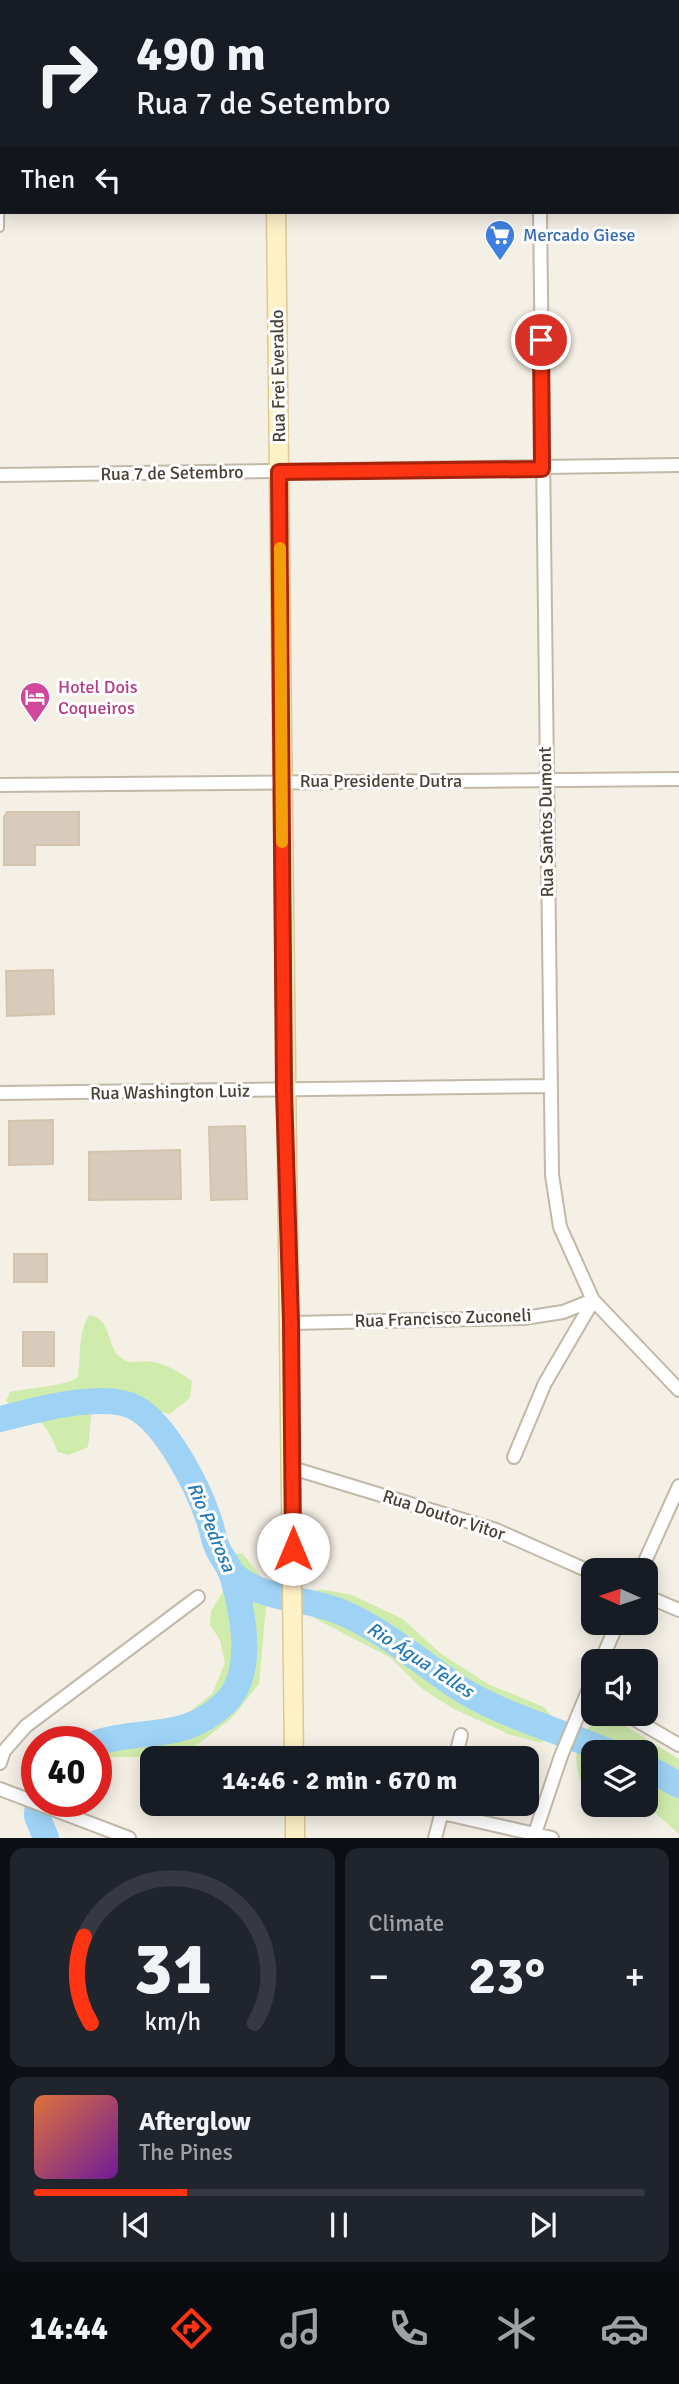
<!DOCTYPE html>
<meta charset="utf-8">
<style>
:root{--surface:#171b24;--page:#20242c;--text:#f1f3f6;--muted:#9ea1a6;--line:#363941;--accent:#ff3413}
body{margin:0;font-family:Signika,sans-serif;background:var(--page);color:var(--text);height:100vh;display:flex;flex-direction:column;font-size:26px;white-space:nowrap}
*{box-sizing:border-box;margin:0}
p{font-size:23px;color:var(--muted)}
.icon{flex:none;width:38px;height:38px;fill:none;stroke:currentColor;stroke-width:2;stroke-linecap:round;stroke-linejoin:round}
.map{position:relative;height:1838px;overflow:hidden}
.details{display:flex;flex-direction:column;gap:10px;padding:10px;background:#0d0f14;flex:1}
.details>*{flex:none}
.guide{position:absolute;left:0px;top:0px;width:679px;height:214px;box-shadow:0 4px 18px #0003;background:#171b24;color:var(--text);overflow:hidden}
.needle{width:46px;rotate:273deg}
.controls{position:absolute;left:581px;top:1558px;display:grid;gap:14px}
.controls a{display:grid;place-items:center;width:77px;height:77px;border-radius:14px;background:var(--surface);box-shadow:0 4px 18px #0003;font-size:35px}
.speed{position:absolute;left:21px;top:1726px;display:flex;gap:14px;font-size:35px;font-weight:700;text-align:center}
.speed>*{display:grid;place-content:center;width:91px;height:91px;border-radius:50%;background:var(--surface);box-shadow:0 4px 18px #0003;line-height:1}
.speed .limit{border:10px solid #d22;background:#fff;color:#111}
.pin{position:absolute;display:grid;place-items:center;width:60px;height:60px;color:#fff;margin:-30px;border:4px solid #fff;border-radius:50%;box-shadow:0 2px 7px #0007}
.me{position:absolute;width:77px;margin:-38px;rotate:0deg;stroke-linejoin:round;filter:drop-shadow(0 0 5px #0008)}
.turn{display:flex;align-items:center;gap:24px;height:147px;padding:0 21px;font-size:32px}
.turn .icon{width:91px;height:91px;stroke-width:2.5}
.turn b{display:block;font-size:49px;line-height:60px}
.then{display:flex;align-items:center;height:66px;padding:0 21px;background:#0003;gap:14px;font-size:26px}
.big{font-size:52px;font-weight:700;line-height:1.1}
.details .tile{flex:1;display:flex;flex-direction:column;justify-content:center;gap:10px;min-width:0;padding:0 24px;border-radius:14px;background:var(--page)}
.details .dial{align-items:center;gap:0}
.dial svg{height:182px;overflow:visible;fill:none;stroke:var(--line);stroke-width:7;stroke-linecap:round;text-anchor:middle}
.dial text{fill:var(--text);stroke:none}
.song{display:flex;align-items:center;gap:21px}
.cover{width:84px;height:84px;border-radius:10px;background:linear-gradient(135deg,hsl(20 70% 55%),hsl(280 70% 35%))}
.played{height:7px;border-radius:4px;background:linear-gradient(90deg,var(--accent) 25%,var(--line) 25%)}
.keys{display:flex;justify-content:space-around;direction:ltr}
.heat{display:flex;justify-content:space-between;align-items:center;font-size:38px;direction:ltr}
.details .tiles{flex:1;display:grid;gap:10px;grid-template-columns:1fr 1fr}
.tile:last-child{grid-column:span 2}
.trip{position:absolute;left:140px;top:1746px;width:399px;height:70px;border-radius:14px;background:var(--surface);box-shadow:0 4px 18px #0003;font-weight:700;line-height:70px;text-align:center}
.menu{display:flex;height:112px;justify-content:space-around;align-items:center;background:#090b0e;color:var(--muted)}
.menu .icon{width:49px;height:49px}
.menu .selected{color:var(--accent)}
.menu b{font-size:32px;color:var(--text)}
.map>svg:first-child{display:block}
.education{fill:#efe6cf}
.green{fill:#d0ecac}
.lines{fill:none;stroke-linecap:round;stroke-linejoin:round}
.river{stroke:#9ed3f6;stroke-width:26}
.building{fill:#d7ccbb;stroke:#d3c4ad;stroke-width:2}
.lane-casing{stroke:#c1b8a8;stroke-width:10}
.street-casing{stroke:#c1b8a8;stroke-width:16}
.secondary-casing{stroke:#dcc894;stroke-width:21}
.lane{stroke:#fff;stroke-width:6}
.street{stroke:#fff;stroke-width:12}
.secondary{stroke:#fff1c6;stroke-width:18}
.route-casing{stroke:#a6220c;stroke-width:18}
.route{stroke:#ff3413;stroke-width:12}
.slow{stroke:#f59e0b;stroke-width:12}
.labels{text-anchor:middle;dominant-baseline:central;stroke-width:6;stroke-linejoin:round;paint-order:stroke}
.shop-label{font-size:18px;fill:#366cbe;stroke:#fff;text-anchor:start}
.street-label{font-size:18px;fill:#484035;stroke:#fff}
.hotel-label{font-size:18px;fill:#b23c85;stroke:#fff;text-anchor:start}
.water-label{font-size:19px;font-style:italic;fill:#2479b4;stroke:#fff}
</style>
<div class="map">
<svg width="679" height="1838" viewBox="0 0 679 1838">
<rect width="100%" height="100%" fill="#f5f0e6"/>
<!-- education -->
<path class="education" d="M292 0H515V2H293Z"/>
<!-- green -->
<path class="green" d="M89 1315C112 1319 106 1345 120 1357 130 1366 141 1360 153 1362 167 1364 181 1373 192 1381L190 1398 170 1414C157 1412 156 1408 146 1401 131 1390 115 1393 98 1396 89 1412 91 1429 88 1447L69 1455 58 1452C41 1410 36 1424 6 1401L10 1392C28 1388 67 1386 78 1377 81 1355 78 1332 89 1315Z
M242 1553 263 1579 266 1607 259 1684 232 1718 193 1748 137 1757H96V1741H66L131 1725 175 1723 212 1694 225 1663 220 1640 210 1625 211 1611 227 1585 233 1555Z
M320 1589 352 1595 403 1619 440 1653 488 1684 544 1707 554 1719 550 1736 541 1743 508 1734 452 1708 421 1688 391 1658 314 1618 308 1606 310 1595Z
M599 1719 619 1722 679 1759V1834L655 1813 634 1804H646V1752H593V1786L580 1779C572 1753 576 1735 599 1719Z"/>
<g class="lines">
<!-- river -->
<path class="river" d="M0 1419C34 1411 104 1390 136 1408 166 1425 197 1485 208 1517 212 1527 213 1538 217 1547 221 1557 229 1565 232 1575 243 1611 256 1673 225 1703 183 1743 144 1727 96 1743
M232 1573C262 1602 304 1596 341 1612 383 1630 415 1658 453 1684 500 1716 557 1729 609 1752
M646 1767 679 1785
M38 1801 37 1816 46 1838"/>
</g>
<!-- building -->
<path class="building" d="M7 812H79V845H35V865H4V817Z
M53 970 54 1014 7 1016 6 971Z
M53 1120V1164L9 1165V1121Z
M245 1126 247 1199 211 1200 209 1127Z
M180 1150 181 1199 89 1200V1152Z
M14 1254H47V1282H14Z
M23 1332H54V1366H23Z"/>
<g class="lines">
<!-- lane casing -->
<g class="lane-casing">
<path id="lane" d="M0 228 1 166"/>
</g>
<!-- street casing -->
<g class="street-casing">
<path id="street" d="M536 0V2
M677 160H679
M0 166H2
M540 212 552 1175 560 1227 593 1300 679 1390
M0 475 679 465
M0 785 679 779
M0 1093 550 1086
M291 1323 524 1318 563 1312 593 1300
M514 1457 545 1383 593 1301
M292 1468 496 1530 593 1573
M641 1570 679 1486
M646 1596 679 1610
M601 1661 618 1622
M624 1713 679 1745
M455 1759 461 1735
M0 1763 4 1751 26 1726 198 1597
M0 1789 129 1838
M442 1813 552 1838
M535 1833 561 1756 593 1679
M435 1838 444 1804"/>
</g>
<!-- secondary casing -->
<g class="secondary-casing">
<path id="secondary" d="M272 0V2
M276 212 294 1759
M295 1804V1838"/>
</g>
<!-- lane -->
<use href="#lane" class="lane"/>
<!-- street -->
<use href="#street" class="street"/>
<!-- secondary -->
<use href="#secondary" class="secondary"/>
</g>
<g class="lines">
<!-- route casing -->
<g class="route-casing">
<path id="route" d="M293 1549 291 1322 284 1090 279 472 542 469 541 340"/>
</g>
<!-- route -->
<use href="#route" class="route"/>
<!-- slow -->
<path class="slow" d="M280 548 282 842"/>
</g>
<!-- icons -->
<defs>
<g id="supermarket-pin" transform="scale(1.575)"><path d="M0 17L-7.5 6A9.5 9.5 0 1 1 7.5 6Z" fill="#3f7fe0" stroke="#fff"/><path d="M-6-5.5h2.5l.6 2H6L4.5 2H-2.5L-4.4-4H-6ZM-1.5 3.2a1.3 1.3 0 1 0 .1 0ZM3 3.2a1.3 1.3 0 1 0 .1 0Z" fill="#fff"/></g>
<g id="hotel-pin" transform="scale(1.575)"><path d="M0 17L-7.5 6A9.5 9.5 0 1 1 7.5 6Z" fill="#d1479c" stroke="#fff"/><path d="M-6-4.5h1.5V1H6V5H4.5V3h-9V5H-6ZM-4 0a1.8 1.8 0 1 1 3.6 0ZM.5 0V-2.5h3Q6-2.5 6 0Z" fill="#fff"/></g>
</defs>
<g fill-rule="evenodd">
<use href="#supermarket-pin" x="500" y="235"/>
<use href="#hotel-pin" x="35" y="697"/>
</g>
<g class="labels">
<!-- shop labels -->
<g class="shop-label">
<text x="523" y="235">Mercado Giese</text>
</g>
<!-- street labels -->
<g class="street-label">
<text transform="translate(278 376) rotate(-91)">Rua Frei Everaldo</text>
<text transform="translate(172 473) rotate(-1)">Rua 7 de Setembro</text>
<text x="381" y="781">Rua Presidente Dutra</text>
<text transform="translate(546 822) rotate(-91)">Rua Santos Dumont</text>
<text transform="translate(170 1092) rotate(-1)">Rua Washington Luiz</text>
<text transform="translate(443 1318) rotate(-2)">Rua Francisco Zuconeli</text>
<text transform="translate(444 1515) rotate(18)">Rua Doutor Vitor</text>
</g>
<!-- hotel labels -->
<g class="hotel-label">
<text x="58" y="687">Hotel Dois<tspan x="58" dy="21">Coqueiros</tspan></text>
</g>
<!-- water labels -->
<g class="water-label">
<text transform="translate(211 1527) rotate(67)">Rio Pedrosa</text>
<text transform="translate(420 1660) rotate(33)">Rio Água Telles</text>
</g>
</g>
</svg>
<div class="controls">
<a><svg class="needle" viewBox="-14 -14 28 28"><path d="M0-13l5 13h-10z" fill="#e53935"/><path d="M0 13l5-13h-10z" fill="#9ea1a6"/></svg></a>
<a><svg class="icon" aria-label="sound" viewBox="0 0 24 24"><path d="M4 9h4l5-4v14l-5-4H4zM17 9q2 3 0 6"/></svg></a>
<a><svg class="icon" aria-label="layers" viewBox="0 0 24 24"><path d="M12 4l9 5-9 5-9-5zM3 14l9 5 9-5"/></svg></a>
</div>
<div class="speed"><div class="limit">40</div></div>
<div class="pin" style="left:541px;top:340px;background:#d93025"><svg class="icon" aria-label="arrive" viewBox="0 0 24 24"><path d="M6 21V4h12l-3 4 3 4H6"/></svg></div>
<svg class="me" style="left:293px;top:1549px" viewBox="-20 -20 40 40"><circle r="19" fill="#fff"/><path d="M0-13L10 11 0 6-10 11z" fill="#ff3413"/></svg>
<div class="trip">14:46 · 2 min · 670 m</div>
<div class="guide">
<div class="turn"><svg class="icon" aria-label="right" viewBox="0 0 24 24"><path d="M7 20v-9h11M14 6l5 5-5 5"/></svg><div><b>490 m</b>Rua 7 de Setembro</div></div>
<div class="then">Then<svg class="icon" aria-label="left" viewBox="0 0 24 24"><path d="M17 20v-9H6M10 6l-5 5 5 5"/></svg></div>
</div>
</div>
<section class="details">
<div class="tiles">
<div class="tile dial"><svg viewBox="0 0 100 80">
<path d="M14 69A42 42 0 1 1 86 69"/>
<path d="M14 69A42 42 0 0 1 11 31" stroke="#ff3413"/>
<text x="50" y="56" font-size="32" font-weight="700">31</text>
<text x="50" y="72" font-size="11">km/h</text>
</svg></div>
<div class="tile"><p>Climate</p>
<div class="heat"><a>−</a><b class="big">23°</b><a>+</a></div>
</div>
<div class="tile">
<div class="song"><i class="cover"></i><div><b>Afterglow</b><p>The Pines</p></div></div>
<div class="played"></div>
<div class="keys"><svg class="icon" aria-label="previous" viewBox="0 0 24 24"><path d="M18 5L8 12l10 7zM5 5v14"/></svg><svg class="icon" aria-label="pause" viewBox="0 0 24 24"><path d="M8 5v14M16 5v14"/></svg><svg class="icon" aria-label="next" viewBox="0 0 24 24"><path d="M6 5l10 7-10 7zM19 5v14"/></svg></div>
</div>
</div>
</section>
<nav class="menu">
<b>14:44</b>
<svg class="icon selected" aria-label="directions" viewBox="0 0 24 24"><path d="M12 3l9 9-9 9-9-9zM9 14v-3h6M13 9l2 2-2 2"/></svg>
<svg class="icon" aria-label="music" viewBox="0 0 24 24"><path d="M9 18V5l10-2v13"/><circle cx="6" cy="18" r="3"/><circle cx="16" cy="16" r="3"/></svg>
<svg class="icon" aria-label="phone" viewBox="0 0 24 24"><path d="M5 4h4l2 5-3 2q2 4 5 5l2-3 5 2v4C11 20 4 13 5 4z"/></svg>
<svg class="icon" aria-label="climate" viewBox="0 0 24 24"><path d="M12 3v18M4 7l16 10M4 17L20 7"/></svg>
<svg class="icon" aria-label="car" viewBox="0 0 24 24"><path d="M5 17H2v-5l4-1 3-4h7l3 4 3 1v5h-3M9 17h6M6 11h13"/><circle cx="7" cy="17" r="2"/><circle cx="17" cy="17" r="2"/></svg>
</nav>
